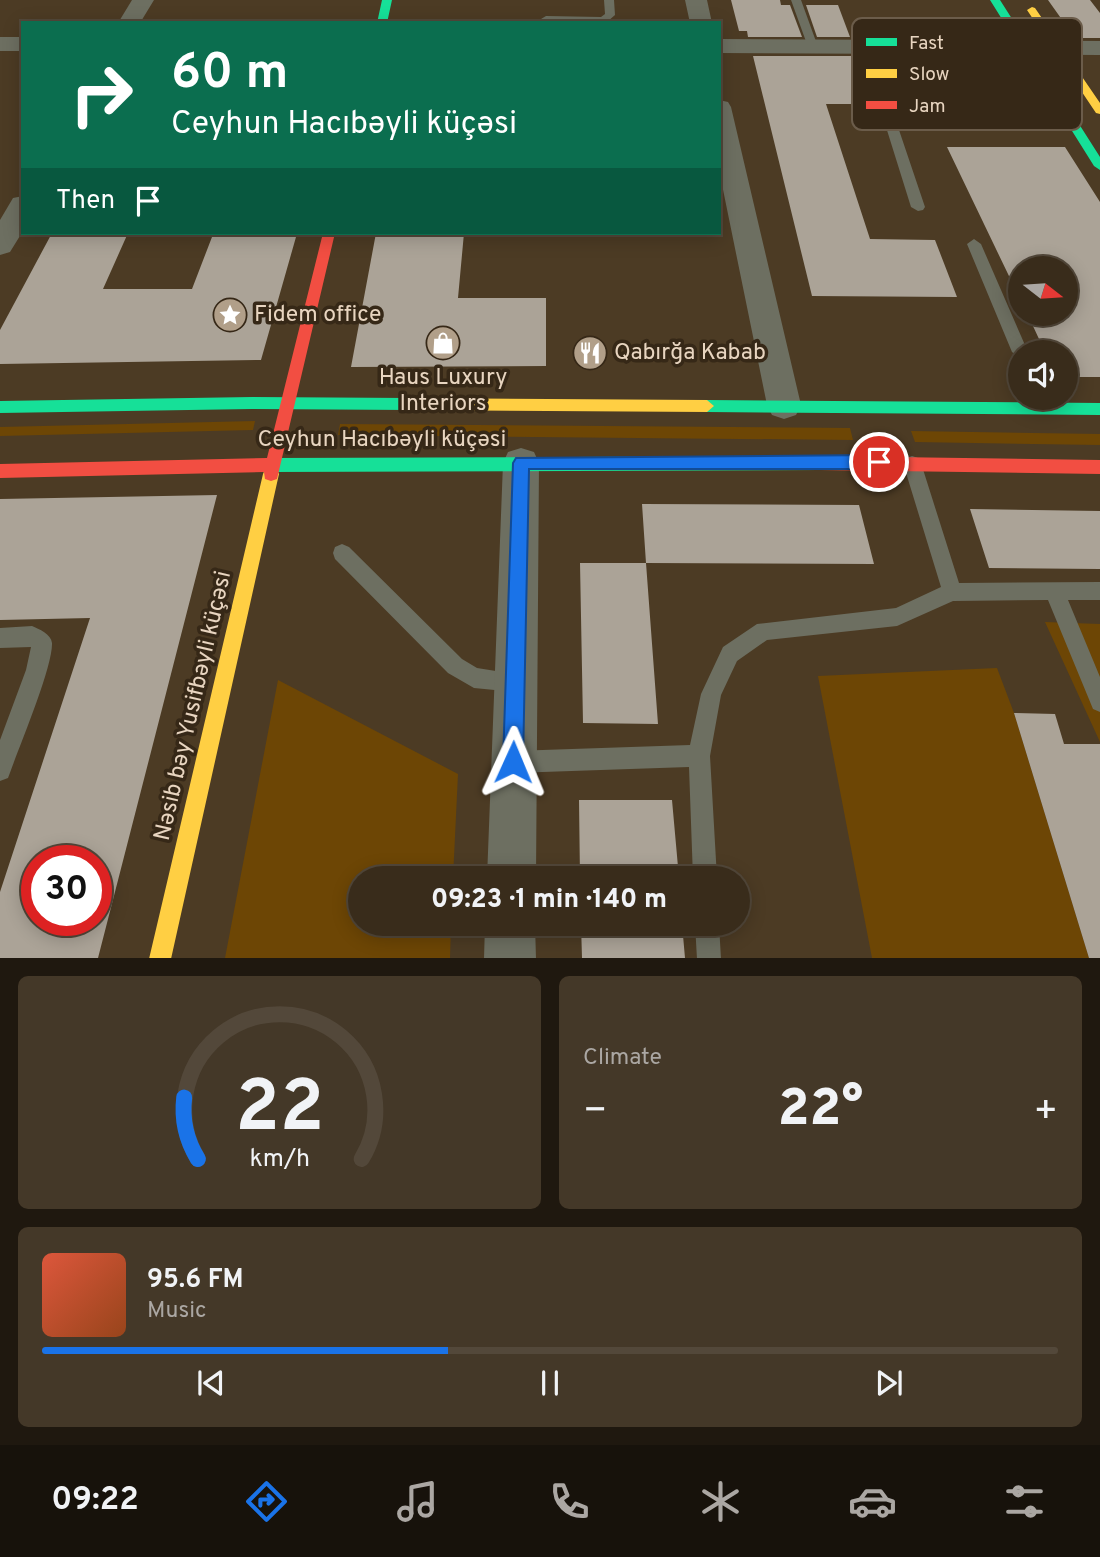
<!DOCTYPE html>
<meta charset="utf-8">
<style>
:root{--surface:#392c1b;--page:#443828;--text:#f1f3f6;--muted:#aba7a3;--line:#53483a;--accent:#1a73e8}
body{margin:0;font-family:Overpass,sans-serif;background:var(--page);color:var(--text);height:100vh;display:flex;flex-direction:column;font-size:26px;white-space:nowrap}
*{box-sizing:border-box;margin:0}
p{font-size:23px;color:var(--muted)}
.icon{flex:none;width:38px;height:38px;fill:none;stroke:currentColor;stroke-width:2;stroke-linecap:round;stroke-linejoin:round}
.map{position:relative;height:958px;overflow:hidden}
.sheet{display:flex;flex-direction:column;gap:18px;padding:18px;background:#1f180f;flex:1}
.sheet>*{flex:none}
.top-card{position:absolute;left:21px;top:21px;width:700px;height:214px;border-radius:0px;box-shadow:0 4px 18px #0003,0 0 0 2px var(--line);background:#0b6e4f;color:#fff;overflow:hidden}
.needle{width:46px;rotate:107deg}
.tools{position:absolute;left:1008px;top:256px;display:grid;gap:14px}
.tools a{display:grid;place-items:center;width:70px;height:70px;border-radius:50%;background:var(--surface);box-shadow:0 4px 18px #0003,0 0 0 2px var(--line);font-size:35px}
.speed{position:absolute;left:21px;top:845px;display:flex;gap:14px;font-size:35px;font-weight:700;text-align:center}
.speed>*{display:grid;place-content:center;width:91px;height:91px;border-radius:50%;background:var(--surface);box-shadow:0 4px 18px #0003,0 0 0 2px var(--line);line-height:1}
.speed .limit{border:10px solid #d22;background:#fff;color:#111}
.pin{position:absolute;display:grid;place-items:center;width:60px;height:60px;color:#fff;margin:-30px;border:4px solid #fff;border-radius:50%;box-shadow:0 2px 7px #0007}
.me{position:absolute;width:77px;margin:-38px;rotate:1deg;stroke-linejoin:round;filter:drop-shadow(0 0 5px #0008)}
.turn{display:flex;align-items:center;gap:24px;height:147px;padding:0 35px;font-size:32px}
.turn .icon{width:91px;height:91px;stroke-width:2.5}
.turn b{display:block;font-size:49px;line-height:60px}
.then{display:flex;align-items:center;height:66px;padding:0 35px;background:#0003;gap:14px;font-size:26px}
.big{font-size:52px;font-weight:800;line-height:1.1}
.sheet .widget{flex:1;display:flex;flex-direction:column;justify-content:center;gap:10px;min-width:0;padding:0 24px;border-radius:10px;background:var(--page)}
.sheet .dial{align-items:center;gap:0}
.dial svg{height:182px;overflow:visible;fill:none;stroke:var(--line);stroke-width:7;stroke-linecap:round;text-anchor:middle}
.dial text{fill:var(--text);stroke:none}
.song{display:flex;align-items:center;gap:21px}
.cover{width:84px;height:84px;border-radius:10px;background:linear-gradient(135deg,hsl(10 70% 55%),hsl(20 70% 35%))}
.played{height:7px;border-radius:4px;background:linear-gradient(90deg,var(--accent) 40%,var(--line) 40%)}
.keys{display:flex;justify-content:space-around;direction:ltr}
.heat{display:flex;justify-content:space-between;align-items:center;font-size:38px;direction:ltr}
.sheet .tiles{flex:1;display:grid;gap:18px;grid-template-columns:1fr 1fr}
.widget:last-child{grid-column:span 2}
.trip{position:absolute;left:348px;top:866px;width:402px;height:70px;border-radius:35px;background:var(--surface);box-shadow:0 4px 18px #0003,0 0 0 2px var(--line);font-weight:800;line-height:70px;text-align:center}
.dock{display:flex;height:112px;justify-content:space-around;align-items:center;background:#17120b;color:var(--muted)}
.dock .icon{width:49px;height:49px}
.dock .selected{color:var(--accent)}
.dock b{font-size:32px;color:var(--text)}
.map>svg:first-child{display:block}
.green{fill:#6d4605}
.building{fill:#aba397;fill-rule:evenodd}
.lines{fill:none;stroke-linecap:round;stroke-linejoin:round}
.lane{fill:#6d6f61;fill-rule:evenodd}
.street{fill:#6d6f61;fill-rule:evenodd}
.fast{fill:#16e098;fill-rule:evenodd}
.slow{fill:#ffcf43;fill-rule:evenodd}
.jam{fill:#f24e42;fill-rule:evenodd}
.route{fill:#1a73e8;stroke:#114b97;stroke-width:2}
.labels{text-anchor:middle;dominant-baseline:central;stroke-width:7;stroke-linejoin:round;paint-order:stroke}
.poi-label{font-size:23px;fill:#e8d5c0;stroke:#362817;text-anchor:start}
.street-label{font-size:23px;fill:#e8d5c0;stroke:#362817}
.key{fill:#362817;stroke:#6b5c4a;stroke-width:2}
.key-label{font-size:19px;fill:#e8d5c0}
</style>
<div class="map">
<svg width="1100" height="959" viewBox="0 0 1100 959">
<rect width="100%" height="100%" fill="#4c3b24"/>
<!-- green -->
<path class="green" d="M255 421 253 430 0 436V427Z
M340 424 850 428 853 440 338 435Z
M911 431 1100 434V445L915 442Z
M1045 622 1100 624V742Z
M997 668 1014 713 1089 958H872L818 676Z
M278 680 458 774 453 878H360V924H451L450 958H225Z"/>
<!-- building -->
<path class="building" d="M731 0H780L781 5H790L802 37H748L747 31H739Z
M1048 0H1090L1100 13V38H1075Z
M806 5H838L850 37H817Z
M753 56H858L876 104H826L870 239 935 240 957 297 812 296Z
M947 147H1065L1100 202V377H1066V352H1045L1027 313H1066V268H1020V299Z
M52 233H128L103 289H192L212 237H296L261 360 0 364V330Z
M376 233H464L458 298H546V366L351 367Z
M217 495 98 958H0V892L90 618 0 620V499ZM37 861H96V920H37Z
M642 504 859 505 874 564 646 563Z
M970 509 1100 511V569L989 568Z
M580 563H646L658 724 583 723Z
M1014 713 1055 714 1064 744H1100V958H1089Z
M579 800H672L679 878H580Z
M581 924H682L685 958H582Z"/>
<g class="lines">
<!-- lane -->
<path class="lane" d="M604 0H614L615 15 607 22H546L541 19 546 16 601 17 605 14Z
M791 0H801L818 47 817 49 808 47Z
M862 45 871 47 925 207 923 210 918 211 911 207 861 47Z
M974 239 981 244 1028 352H1020V358L1012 352 967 244Z
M912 456 918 458 921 463 959 583 1100 582V600H1068L1100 677V712L1093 709 1048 600 953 601 897 626 767 640 737 661 721 695 710 756 717 878H693L689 767 513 773 505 770 502 762 505 754 513 751 690 745 701 694 723 647 757 624 896 608 941 587 903 463 906 458Z
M342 544 349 547 462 659 477 668 522 675 525 682 522 689 515 692 474 688 448 673 335 559 333 553 335 547Z
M32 626C39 629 51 634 52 643 53 666 20 745 11 770L8 778 0 781V740L26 670 31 647 0 648V628Z
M695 924H719L721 959H697Z"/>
<!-- street -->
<path class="street" d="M132 0H154L140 23H118Z
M685 0H707L712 23H690Z
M0 37H23V51H0Z
M719 39 1100 41V55L719 53Z
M719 100 728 102 731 107 801 405 796 415 784 419 772 415 767 405 719 170Z
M23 196V231L10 252 0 255V220L13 198Z
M521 448 534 452 539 463 536 878H487L503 463 508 452Z
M485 924H535L536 959H484Z"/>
<!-- fast -->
<path class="fast" d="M382 0H392L387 23H377Z
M990 0H1000L1100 157V170L1094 166Z
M252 397 409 398 416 404 409 410 252 409 0 413V401Z
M707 400 1100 403V415L707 412 700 406Z
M820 456 825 458 828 463 825 468 820 470 270 472 264 470 262 465 264 460 270 458Z"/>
<!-- slow -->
<path class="slow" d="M1032 7 1035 8 1100 103V114L1096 113 1027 10Z
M409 398 707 400 714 406 707 412 409 410 402 404Z
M271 467 277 469 279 474 171 959H149L263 474 265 469Z"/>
<!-- jam -->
<path class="jam" d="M323 233H335L277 479 271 481 265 479 264 472 0 478V464L267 458Z
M820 456 1100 460V474L820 470 815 468 812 463 815 458Z"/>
</g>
<!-- route -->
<path class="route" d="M879 455 884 457 887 462 884 467 879 469H529L523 762 520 769 513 772 506 769 503 762 513 463 516 458Z"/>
<!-- icons -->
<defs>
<g id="sight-disc" transform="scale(1.75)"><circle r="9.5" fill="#b19f89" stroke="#362817"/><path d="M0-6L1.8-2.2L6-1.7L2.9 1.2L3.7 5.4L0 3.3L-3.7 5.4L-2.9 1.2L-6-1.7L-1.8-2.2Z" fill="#fff"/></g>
<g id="shop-disc" transform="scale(1.75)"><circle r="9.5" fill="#b19f89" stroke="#362817"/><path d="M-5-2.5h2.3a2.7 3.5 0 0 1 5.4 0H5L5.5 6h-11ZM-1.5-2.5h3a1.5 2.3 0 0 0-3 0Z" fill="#fff"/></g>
<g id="restaurant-disc" transform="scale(1.75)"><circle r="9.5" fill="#b19f89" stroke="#362817"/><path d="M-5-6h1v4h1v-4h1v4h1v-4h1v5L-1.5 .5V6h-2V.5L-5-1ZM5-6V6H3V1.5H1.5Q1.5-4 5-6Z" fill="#fff"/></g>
</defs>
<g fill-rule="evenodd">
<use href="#sight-disc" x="230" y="315"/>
<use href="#shop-disc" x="443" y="343"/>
<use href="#restaurant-disc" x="590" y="353"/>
</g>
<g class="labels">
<!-- poi labels -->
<g class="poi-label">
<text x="254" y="315">Fidem office</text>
<text x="614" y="353">Qabırğa Kabab</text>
<text x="443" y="378" text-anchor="middle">Haus Luxury<tspan x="443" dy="26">Interiors</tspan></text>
</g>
<!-- street labels -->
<g class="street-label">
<text x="382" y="440">Ceyhun Hacıbəyli küçəsi</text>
<text transform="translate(194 706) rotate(-77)">Nəsib bəy Yusifbəyli küçəsi</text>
</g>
</g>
<!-- legend -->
<rect x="852" y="18" width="230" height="112" rx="10" class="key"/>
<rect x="866" y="38" width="31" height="8" fill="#16e098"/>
<rect x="866" y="69" width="31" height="9" fill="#ffcf43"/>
<rect x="866" y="101" width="31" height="8" fill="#f24e42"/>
<g class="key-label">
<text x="909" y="49">Fast</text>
<text x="909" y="80">Slow</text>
<text x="909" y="112">Jam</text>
</g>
</svg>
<div class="tools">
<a><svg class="needle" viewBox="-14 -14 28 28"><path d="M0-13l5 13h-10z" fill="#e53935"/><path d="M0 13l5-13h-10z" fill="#aba7a3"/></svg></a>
<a><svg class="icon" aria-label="sound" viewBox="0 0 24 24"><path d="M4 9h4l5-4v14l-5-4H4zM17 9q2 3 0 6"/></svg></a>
</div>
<div class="speed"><div class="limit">30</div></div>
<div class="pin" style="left:879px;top:462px;background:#d93025"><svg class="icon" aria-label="arrive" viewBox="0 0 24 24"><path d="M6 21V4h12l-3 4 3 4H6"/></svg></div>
<svg class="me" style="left:513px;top:762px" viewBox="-20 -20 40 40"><path d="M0-17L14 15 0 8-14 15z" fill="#1a73e8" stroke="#fff" stroke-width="4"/></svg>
<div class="trip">09:23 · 1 min · 140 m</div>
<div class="top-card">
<div class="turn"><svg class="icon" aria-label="right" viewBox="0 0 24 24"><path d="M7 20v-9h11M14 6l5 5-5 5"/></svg><div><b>60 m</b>Ceyhun Hacıbəyli küçəsi</div></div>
<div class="then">Then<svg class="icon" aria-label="arrive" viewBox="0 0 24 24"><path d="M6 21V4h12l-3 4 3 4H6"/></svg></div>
</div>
</div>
<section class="sheet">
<div class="tiles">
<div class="widget dial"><svg viewBox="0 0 100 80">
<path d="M14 69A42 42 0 1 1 86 69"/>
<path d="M14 69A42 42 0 0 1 8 42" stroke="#1a73e8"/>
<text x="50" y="56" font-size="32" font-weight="700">22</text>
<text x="50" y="72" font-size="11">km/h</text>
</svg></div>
<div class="widget"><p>Climate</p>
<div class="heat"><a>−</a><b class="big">22°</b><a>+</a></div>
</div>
<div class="widget">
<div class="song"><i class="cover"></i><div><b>95.6 FM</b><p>Music</p></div></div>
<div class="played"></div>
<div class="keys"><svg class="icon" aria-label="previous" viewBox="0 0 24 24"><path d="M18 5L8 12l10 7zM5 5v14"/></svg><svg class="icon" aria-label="pause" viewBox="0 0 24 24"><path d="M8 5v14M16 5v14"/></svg><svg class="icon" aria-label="next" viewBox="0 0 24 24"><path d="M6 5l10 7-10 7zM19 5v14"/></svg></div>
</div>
</div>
</section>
<nav class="dock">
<b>09:22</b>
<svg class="icon selected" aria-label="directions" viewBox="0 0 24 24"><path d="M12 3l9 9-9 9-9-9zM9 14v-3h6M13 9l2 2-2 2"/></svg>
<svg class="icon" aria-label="music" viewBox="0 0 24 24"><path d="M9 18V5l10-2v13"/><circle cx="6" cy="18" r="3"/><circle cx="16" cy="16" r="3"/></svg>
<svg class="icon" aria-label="phone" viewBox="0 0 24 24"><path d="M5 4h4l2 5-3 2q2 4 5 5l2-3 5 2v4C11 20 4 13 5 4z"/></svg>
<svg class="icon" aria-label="climate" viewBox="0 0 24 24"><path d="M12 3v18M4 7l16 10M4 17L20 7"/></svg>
<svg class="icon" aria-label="car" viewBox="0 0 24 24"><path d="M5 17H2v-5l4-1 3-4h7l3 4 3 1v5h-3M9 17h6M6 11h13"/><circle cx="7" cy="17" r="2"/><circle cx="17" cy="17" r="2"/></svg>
<svg class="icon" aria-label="filters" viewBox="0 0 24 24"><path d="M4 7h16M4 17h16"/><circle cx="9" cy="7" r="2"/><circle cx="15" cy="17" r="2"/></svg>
</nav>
